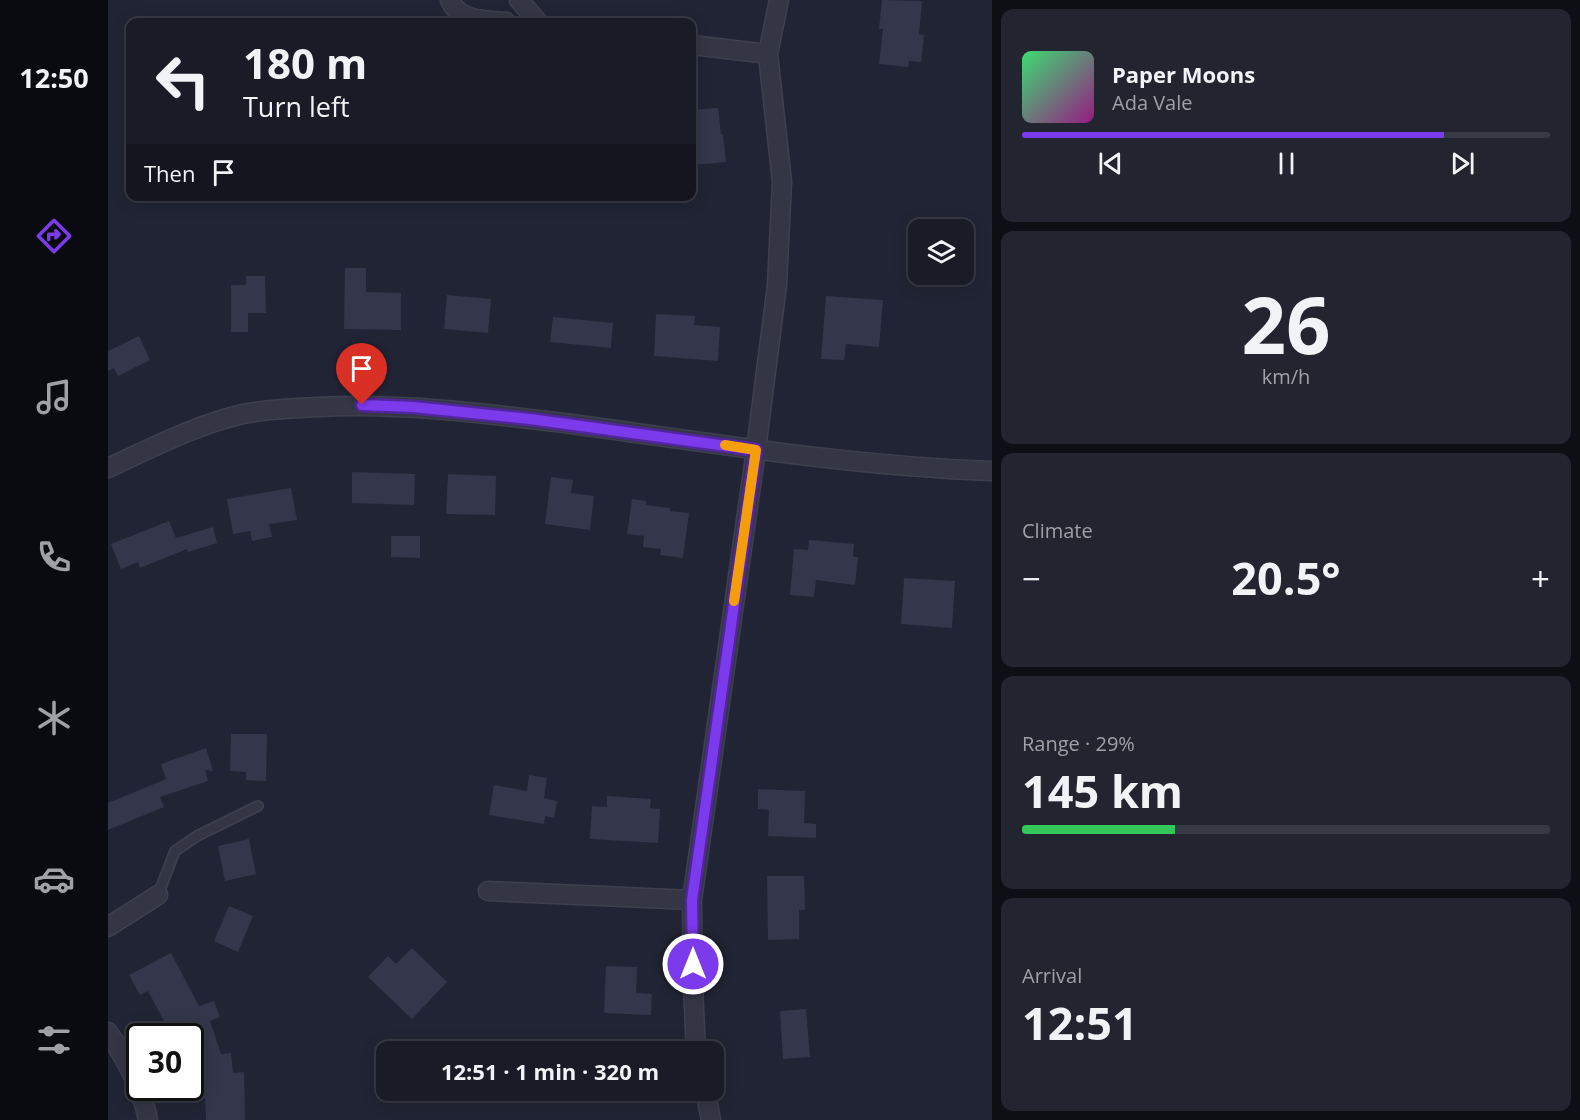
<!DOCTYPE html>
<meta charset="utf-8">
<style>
:root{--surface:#191b27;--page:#22242f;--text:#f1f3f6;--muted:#9fa1a7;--line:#373944;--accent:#7c3aed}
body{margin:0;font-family:"Open Sans",sans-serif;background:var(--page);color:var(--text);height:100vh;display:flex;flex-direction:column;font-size:22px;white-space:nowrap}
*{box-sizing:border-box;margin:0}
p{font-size:20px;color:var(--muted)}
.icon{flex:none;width:33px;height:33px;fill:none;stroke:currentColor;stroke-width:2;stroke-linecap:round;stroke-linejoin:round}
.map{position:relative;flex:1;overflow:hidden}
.side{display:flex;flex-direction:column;gap:9px;padding:9px;background:#0e0f15;width:588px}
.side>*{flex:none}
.banner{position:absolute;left:18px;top:18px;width:570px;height:183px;border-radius:12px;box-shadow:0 3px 15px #0003,0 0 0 2px var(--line);background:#191b27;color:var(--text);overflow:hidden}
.fabs{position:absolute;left:800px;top:219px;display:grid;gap:12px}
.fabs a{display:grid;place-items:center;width:66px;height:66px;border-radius:12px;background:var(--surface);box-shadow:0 3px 15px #0003,0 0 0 2px var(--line);font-size:30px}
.speed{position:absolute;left:18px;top:1023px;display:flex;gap:12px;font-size:30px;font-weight:700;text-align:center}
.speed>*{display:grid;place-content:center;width:78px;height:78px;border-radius:50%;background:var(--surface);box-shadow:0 3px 15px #0003,0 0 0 2px var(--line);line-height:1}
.speed .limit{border:3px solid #111;border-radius:9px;background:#fff;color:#111}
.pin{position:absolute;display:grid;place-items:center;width:51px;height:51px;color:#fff;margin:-62px -26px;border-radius:50% 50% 50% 0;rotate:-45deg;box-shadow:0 0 6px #0007}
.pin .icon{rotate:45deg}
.me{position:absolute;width:66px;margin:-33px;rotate:0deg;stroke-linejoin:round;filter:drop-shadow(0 0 4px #0008)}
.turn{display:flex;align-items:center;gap:21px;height:126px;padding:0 18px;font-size:27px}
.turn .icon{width:78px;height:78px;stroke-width:2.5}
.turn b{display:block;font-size:42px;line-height:51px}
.then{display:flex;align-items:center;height:57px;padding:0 18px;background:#0003;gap:12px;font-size:22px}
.big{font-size:45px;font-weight:700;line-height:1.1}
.side .tile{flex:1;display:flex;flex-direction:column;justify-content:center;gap:9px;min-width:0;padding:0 21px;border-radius:12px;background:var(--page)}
.side .dial{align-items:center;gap:0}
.dial b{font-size:78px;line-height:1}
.song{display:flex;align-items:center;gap:18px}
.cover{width:72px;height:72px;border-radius:9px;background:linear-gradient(135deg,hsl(140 70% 55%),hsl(310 70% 35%))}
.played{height:6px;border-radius:3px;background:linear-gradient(90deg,var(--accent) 80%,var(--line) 80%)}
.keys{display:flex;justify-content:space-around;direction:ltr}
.heat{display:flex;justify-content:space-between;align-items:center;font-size:33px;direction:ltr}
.charge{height:9px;border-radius:4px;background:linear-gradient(90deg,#34c759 29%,var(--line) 0)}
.trip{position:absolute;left:268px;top:1041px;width:348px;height:60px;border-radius:12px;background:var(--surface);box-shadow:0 3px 15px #0003,0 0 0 2px var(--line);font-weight:700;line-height:60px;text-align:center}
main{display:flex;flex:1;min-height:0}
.menu{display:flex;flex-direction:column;width:108px;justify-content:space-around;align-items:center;background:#0a0b10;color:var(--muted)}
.menu .icon{width:42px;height:42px}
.menu .current{color:var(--accent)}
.menu b{font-size:27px;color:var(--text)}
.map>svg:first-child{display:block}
.building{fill:#34364b}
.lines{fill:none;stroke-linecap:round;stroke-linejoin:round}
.lane-casing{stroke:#3e404e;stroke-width:12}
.street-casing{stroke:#3e404e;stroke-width:21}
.lane{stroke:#353645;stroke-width:9}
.street{stroke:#353645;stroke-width:18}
.route-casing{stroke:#51269a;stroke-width:15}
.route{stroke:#7c3aed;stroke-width:10}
.slow{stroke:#f59e0b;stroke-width:10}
</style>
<main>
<nav class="menu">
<b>12:50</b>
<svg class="icon current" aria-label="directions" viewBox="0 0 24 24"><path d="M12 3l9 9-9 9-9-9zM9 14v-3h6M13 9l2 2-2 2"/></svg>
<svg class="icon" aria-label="music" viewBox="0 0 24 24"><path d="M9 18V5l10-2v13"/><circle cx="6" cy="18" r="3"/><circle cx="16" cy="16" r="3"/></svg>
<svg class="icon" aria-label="phone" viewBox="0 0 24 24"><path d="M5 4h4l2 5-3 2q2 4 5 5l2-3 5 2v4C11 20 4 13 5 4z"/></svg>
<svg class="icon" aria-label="climate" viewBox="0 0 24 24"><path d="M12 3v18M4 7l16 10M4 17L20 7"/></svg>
<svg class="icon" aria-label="car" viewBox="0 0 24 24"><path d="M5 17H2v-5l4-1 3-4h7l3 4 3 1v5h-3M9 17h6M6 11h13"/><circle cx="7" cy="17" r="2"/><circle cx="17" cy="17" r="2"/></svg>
<svg class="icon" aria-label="filters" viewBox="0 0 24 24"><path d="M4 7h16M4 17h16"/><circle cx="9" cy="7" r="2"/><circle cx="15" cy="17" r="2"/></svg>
</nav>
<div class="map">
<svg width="884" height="1120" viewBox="0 0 884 1120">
<rect width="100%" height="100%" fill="#212434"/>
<!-- building -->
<path class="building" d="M774 0 814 1 811 34 816 35 813 62 801 61 800 67 771 64 775 29H771Z
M610 108 613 135 615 134 618 162 584 165V110Z
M237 268H258V292L293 293V330L236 329Z
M138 276H157L158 313H140V332H123V285H138Z
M339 295 383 299 380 333 336 329Z
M718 296 775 300 771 347 738 344 736 360 713 359Z
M548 314 587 316 586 325 612 327 610 361 546 356Z
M445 317 505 323 503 348 442 342Z
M31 336 42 360 10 376 6 368 0 371V351Z
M244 472 307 474 306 505 244 503Z
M340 474 388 476 387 515 338 514Z
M443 477 465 480 463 493 486 496 482 530 437 524Z
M183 488 189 520 161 524 164 537 144 541 142 531 125 534 119 499Z
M524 499 538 501V505L562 508V511L581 513 575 558 552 555 553 549 535 547 536 536 519 534Z
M61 521 68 538 105 527 109 543 80 552 79 549 32 568 30 562 13 569 3 544Z
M283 536H312V558L283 557Z
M701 540 746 544 745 557H750L747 585 708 580 706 597 682 595 686 549 700 550Z
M796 578 847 581 844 628 793 624Z
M123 734H159L158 781 138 780V772L122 771Z
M98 748 105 771 97 770 100 781 52 797 56 807 0 830V803L58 779 53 764Z
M421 775 439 778 436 798 449 801 446 818 437 816 436 824 381 815 386 785 419 791Z
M650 789 697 791 696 823 708 824V838L660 836 661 810 650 809Z
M499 796 543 799 542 808 552 809 550 843 482 839 484 806 499 807Z
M141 839 148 874 117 881 110 846Z
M659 876H696L697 910H691V939L660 940Z
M121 906 145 916 130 952 106 941Z
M304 948 339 982 304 1019 260 977 280 956 288 964Z
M63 953 91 1006 106 1001 112 1017 102 1021 113 1054 123 1053 125 1073 136 1072 137 1120H98L97 1098 82 1099V1084L94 1082 90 1041 82 1043V1036H64L40 991 32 995 21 975Z
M498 966 529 967 528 993 544 994 543 1015 496 1013Z
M698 1009 702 1057 675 1059 672 1011Z"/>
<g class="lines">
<!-- lane casing -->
<g class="lane-casing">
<path id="lane" d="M50 895 67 851 89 836 150 806"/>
</g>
<!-- street casing -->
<g class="street-casing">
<path id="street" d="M342 0C351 22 379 20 398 22
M411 0 430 22
M584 45 660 54
M0 468C44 448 87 425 135 414 160 409 186 408 211 407 293 403 375 413 456 423 598 442 740 466 884 471
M380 891 584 900
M0 927 50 895
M0 1032C18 1059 34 1088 40 1120
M588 1052 585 985 584 900 648 450 669 285 674 182 660 54 671 0
M597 1090 603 1120"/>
</g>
<!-- lane -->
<use href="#lane" class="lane"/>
<!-- street -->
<use href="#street" class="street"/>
</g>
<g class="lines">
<!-- route casing -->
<g class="route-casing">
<path id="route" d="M254 405 305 407 422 419 648 450 584 900 585 964"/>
</g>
<!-- route -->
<use href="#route" class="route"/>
<!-- slow -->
<path class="slow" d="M617 445 648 450 626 601"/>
</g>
</svg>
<div class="fabs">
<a><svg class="icon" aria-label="layers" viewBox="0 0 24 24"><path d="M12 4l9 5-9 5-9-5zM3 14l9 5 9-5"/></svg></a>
</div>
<div class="speed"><div class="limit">30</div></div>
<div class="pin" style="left:254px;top:405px;background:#d93025"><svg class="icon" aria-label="arrive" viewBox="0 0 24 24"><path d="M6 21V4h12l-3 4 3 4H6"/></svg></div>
<svg class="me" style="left:585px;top:964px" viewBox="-20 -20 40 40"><circle r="17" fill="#7c3aed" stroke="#fff" stroke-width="3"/><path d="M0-11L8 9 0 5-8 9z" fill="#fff"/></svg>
<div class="trip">12:51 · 1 min · 320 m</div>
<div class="banner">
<div class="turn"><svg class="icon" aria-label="left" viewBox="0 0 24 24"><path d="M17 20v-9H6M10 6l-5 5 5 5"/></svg><div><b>180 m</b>Turn left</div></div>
<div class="then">Then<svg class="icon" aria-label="arrive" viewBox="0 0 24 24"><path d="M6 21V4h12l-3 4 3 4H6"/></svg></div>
</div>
</div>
<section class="side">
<div class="tile">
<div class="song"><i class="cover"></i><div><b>Paper Moons</b><p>Ada Vale</p></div></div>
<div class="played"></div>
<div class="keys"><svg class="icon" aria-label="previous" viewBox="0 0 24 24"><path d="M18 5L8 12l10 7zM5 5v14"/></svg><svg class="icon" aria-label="pause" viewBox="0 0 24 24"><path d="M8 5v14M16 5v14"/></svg><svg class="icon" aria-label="next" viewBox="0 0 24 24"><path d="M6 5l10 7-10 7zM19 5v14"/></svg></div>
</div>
<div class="tile dial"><b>26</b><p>km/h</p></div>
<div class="tile"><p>Climate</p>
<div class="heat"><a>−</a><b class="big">20.5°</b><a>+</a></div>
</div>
<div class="tile"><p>Range · 29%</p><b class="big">145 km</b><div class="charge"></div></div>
<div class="tile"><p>Arrival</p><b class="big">12:51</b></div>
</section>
</main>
